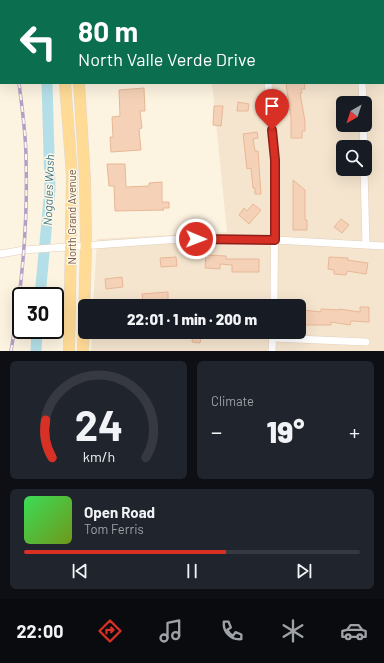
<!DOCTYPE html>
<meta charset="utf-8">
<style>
:root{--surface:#171b24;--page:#20242c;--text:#f1f3f6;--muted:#9ea1a6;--line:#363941;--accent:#d93025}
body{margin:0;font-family:Barlow,sans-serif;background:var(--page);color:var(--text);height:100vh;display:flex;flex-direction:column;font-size:15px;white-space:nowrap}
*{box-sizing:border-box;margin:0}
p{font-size:13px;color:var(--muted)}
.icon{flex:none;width:22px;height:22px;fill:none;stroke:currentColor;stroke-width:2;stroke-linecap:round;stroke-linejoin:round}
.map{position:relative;height:351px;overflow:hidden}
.drawer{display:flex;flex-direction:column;gap:10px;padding:10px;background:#0d0f14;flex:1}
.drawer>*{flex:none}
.banner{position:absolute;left:0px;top:0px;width:384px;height:84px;box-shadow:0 4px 16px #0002;background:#0b6e4f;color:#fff;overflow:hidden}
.needle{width:26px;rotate:219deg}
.buttons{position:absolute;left:336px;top:96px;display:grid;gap:8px}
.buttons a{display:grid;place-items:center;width:36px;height:36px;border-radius:6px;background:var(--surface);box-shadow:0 4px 16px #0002;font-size:20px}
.speed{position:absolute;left:12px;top:287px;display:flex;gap:8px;font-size:20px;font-weight:700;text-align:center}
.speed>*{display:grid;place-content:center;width:52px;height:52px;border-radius:50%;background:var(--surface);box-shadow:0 4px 16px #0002;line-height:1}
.speed .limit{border:2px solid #111;border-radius:6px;background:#fff;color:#111}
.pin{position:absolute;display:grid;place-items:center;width:34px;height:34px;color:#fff;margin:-41px -17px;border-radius:50% 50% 50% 0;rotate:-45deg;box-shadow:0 0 4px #0007}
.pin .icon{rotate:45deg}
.me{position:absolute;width:44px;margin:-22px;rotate:91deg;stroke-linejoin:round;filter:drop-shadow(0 0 3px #0008)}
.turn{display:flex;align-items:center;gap:14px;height:84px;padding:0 12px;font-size:18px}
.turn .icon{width:52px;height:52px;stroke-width:2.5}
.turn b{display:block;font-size:28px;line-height:34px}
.big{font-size:30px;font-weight:800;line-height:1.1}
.drawer .tile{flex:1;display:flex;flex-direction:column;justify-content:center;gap:6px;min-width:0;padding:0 14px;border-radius:6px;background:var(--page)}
.drawer .dial{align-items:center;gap:0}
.dial svg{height:104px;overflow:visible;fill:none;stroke:var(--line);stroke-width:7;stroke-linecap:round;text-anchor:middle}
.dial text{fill:var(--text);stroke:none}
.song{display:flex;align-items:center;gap:12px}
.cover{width:48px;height:48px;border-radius:6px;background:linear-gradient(135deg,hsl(130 70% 55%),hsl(80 70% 35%))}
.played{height:4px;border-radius:2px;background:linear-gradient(90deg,var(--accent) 60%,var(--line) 60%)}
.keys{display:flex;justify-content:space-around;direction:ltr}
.heat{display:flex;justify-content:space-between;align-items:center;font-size:22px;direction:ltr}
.drawer .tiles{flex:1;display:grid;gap:10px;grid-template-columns:1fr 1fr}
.tile:last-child{grid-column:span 2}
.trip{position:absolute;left:78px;top:299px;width:228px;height:40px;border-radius:6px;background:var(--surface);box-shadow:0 4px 16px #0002;font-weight:800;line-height:40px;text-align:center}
.dock{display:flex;height:64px;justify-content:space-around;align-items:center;background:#090b0e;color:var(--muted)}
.dock .icon{width:28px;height:28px}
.dock .on{color:var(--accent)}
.dock b{font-size:18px;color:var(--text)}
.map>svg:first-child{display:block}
.residential{fill:#f5e5cf;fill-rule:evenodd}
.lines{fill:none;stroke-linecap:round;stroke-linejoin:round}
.river{stroke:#b5dfe8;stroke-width:11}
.building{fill:#f4d1b7;stroke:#e8b896}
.minor-casing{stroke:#e2cfbc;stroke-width:8}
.primary-casing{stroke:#ded7d3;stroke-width:12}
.minor{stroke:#fff;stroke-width:7}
.primary{stroke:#ffdb96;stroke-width:11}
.rail-casing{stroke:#b69fc7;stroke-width:3.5}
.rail{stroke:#fff7e8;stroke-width:2;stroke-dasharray:6;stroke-linecap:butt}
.route-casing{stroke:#8d1f18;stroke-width:10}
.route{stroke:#d93025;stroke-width:7}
.labels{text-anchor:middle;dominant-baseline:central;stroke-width:3;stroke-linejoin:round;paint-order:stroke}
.street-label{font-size:11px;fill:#765946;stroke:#fff7e8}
.water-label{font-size:12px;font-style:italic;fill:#3c7684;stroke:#fff7e8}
</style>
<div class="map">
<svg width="384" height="351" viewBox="0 0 384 351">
<rect width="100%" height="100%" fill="#fdf3e1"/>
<!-- residential -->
<path class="residential" d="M204 0H384V351H91L92 332H299V306H93L97 239 227 232 212 83H383V1ZM343 103H365V125H343ZM343 147H365V169H343Z"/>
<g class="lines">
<!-- river -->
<path class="river" d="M33 0V1
M40 296 50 189 47 83
M36 351 37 330"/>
</g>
<!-- building -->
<path class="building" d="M286 83H304L305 89H301L302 93H300L305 121V131H302V138H291V118Z
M144 88 145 111H140L142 128 139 129 141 150 111 152 110 137H113L112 117 120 116 119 90Z
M238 102 249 104 248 111H237Z
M214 106H223L221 126 213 125Z
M257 132 258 138 253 139 255 151H258L261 194H255V188H253L251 168 247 169 243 134Z
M107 164H125L126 187 149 186V183L162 182V202H169V208H163L164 210 115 211 114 186H109Z
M293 180 305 190V220H307V230H293Z
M253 204 261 210 249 224 239 215 244 208 247 211Z
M341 219 349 225 342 233 334 227Z
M206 255 226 256V259H259V272H232V265L220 264V269L205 268Z
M176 257 177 266 161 267 160 258Z
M329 257 348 258 347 260 368 263 366 274 347 271 346 275 334 274V270L328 269Z
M122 277 123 287 106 289 105 279Z
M168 292V300L143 301 142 294Z
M360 307H369V322L351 321 350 325 331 322V325H302L303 310 321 312V309L339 310V309L360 312Z
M193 332H202L200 343 192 342Z"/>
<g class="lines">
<!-- minor casing -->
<g class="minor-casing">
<path id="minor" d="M259 0V1
M358 0V1
M383 40H384
M268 83 275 160 274 306
M362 83 363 103
M363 125 364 147
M364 169 366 245
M0 254 24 250 180 239 275 240 384 246
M273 338 366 342
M272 351 273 332"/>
</g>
<!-- primary casing -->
<g class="primary-casing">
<path id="primary" d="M54 0V1
M68 0V1
M65 83 72 175 69 351
M79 83 85 179 86 246 83 351"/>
</g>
<!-- minor -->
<use href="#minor" class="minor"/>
<!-- primary -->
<use href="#primary" class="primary"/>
<!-- rail casing -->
<g class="rail-casing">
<path id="rail" d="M7 0V1
M11 351C22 288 28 224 26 159 26 134 22 108 19 83"/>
</g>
<!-- rail -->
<use href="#rail" class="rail"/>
</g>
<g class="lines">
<!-- route casing -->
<g class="route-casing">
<path id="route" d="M196 239 275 240V160L272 130"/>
</g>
<!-- route -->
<use href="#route" class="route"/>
</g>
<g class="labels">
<!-- street labels -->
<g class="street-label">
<text transform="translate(71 217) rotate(-90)">North Grand Avenue</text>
</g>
<!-- water labels -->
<g class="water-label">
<text transform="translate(48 190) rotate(-88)">Nogales Wash</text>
</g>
</g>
</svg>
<div class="buttons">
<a><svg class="needle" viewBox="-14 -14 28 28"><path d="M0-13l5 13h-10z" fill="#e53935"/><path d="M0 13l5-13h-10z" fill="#9ea1a6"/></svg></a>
<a><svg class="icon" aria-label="search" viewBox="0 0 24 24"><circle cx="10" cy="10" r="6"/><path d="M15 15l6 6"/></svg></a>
</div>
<div class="speed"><div class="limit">30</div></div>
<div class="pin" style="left:272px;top:130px;background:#d93025"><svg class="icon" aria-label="arrive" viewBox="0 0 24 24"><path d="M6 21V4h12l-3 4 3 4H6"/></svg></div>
<svg class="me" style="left:196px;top:239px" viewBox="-20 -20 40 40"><circle r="17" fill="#d93025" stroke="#fff" stroke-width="3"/><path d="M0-11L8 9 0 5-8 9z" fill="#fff"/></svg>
<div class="trip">22:01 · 1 min · 200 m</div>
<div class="banner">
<div class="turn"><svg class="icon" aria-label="left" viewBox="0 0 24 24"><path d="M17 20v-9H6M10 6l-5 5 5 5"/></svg><div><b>80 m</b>North Valle Verde Drive</div></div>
</div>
</div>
<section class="drawer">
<div class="tiles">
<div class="tile dial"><svg viewBox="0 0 100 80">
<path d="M14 69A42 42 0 1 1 86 69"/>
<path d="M14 69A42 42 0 0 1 9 40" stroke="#d93025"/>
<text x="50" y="56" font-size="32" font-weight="700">24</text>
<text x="50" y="72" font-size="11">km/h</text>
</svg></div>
<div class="tile"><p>Climate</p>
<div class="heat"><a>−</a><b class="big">19°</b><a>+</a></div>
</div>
<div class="tile">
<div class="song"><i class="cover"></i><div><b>Open Road</b><p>Tom Ferris</p></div></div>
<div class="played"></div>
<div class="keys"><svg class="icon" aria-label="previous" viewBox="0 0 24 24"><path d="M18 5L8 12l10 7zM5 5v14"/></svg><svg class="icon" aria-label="pause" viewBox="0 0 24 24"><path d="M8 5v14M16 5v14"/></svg><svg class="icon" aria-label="next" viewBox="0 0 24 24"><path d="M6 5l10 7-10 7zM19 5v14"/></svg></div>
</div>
</div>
</section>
<nav class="dock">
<b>22:00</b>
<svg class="icon on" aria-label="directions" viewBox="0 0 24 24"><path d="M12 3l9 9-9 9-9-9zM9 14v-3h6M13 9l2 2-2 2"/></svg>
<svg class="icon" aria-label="music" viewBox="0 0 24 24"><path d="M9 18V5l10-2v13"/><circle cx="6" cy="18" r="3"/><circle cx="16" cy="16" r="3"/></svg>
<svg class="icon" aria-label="phone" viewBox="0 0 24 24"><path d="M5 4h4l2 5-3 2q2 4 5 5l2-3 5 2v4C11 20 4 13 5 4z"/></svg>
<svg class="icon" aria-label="climate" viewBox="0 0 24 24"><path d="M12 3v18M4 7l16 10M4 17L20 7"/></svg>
<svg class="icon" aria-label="car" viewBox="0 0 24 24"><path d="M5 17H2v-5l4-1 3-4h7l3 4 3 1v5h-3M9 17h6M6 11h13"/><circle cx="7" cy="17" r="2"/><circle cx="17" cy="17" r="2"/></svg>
</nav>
